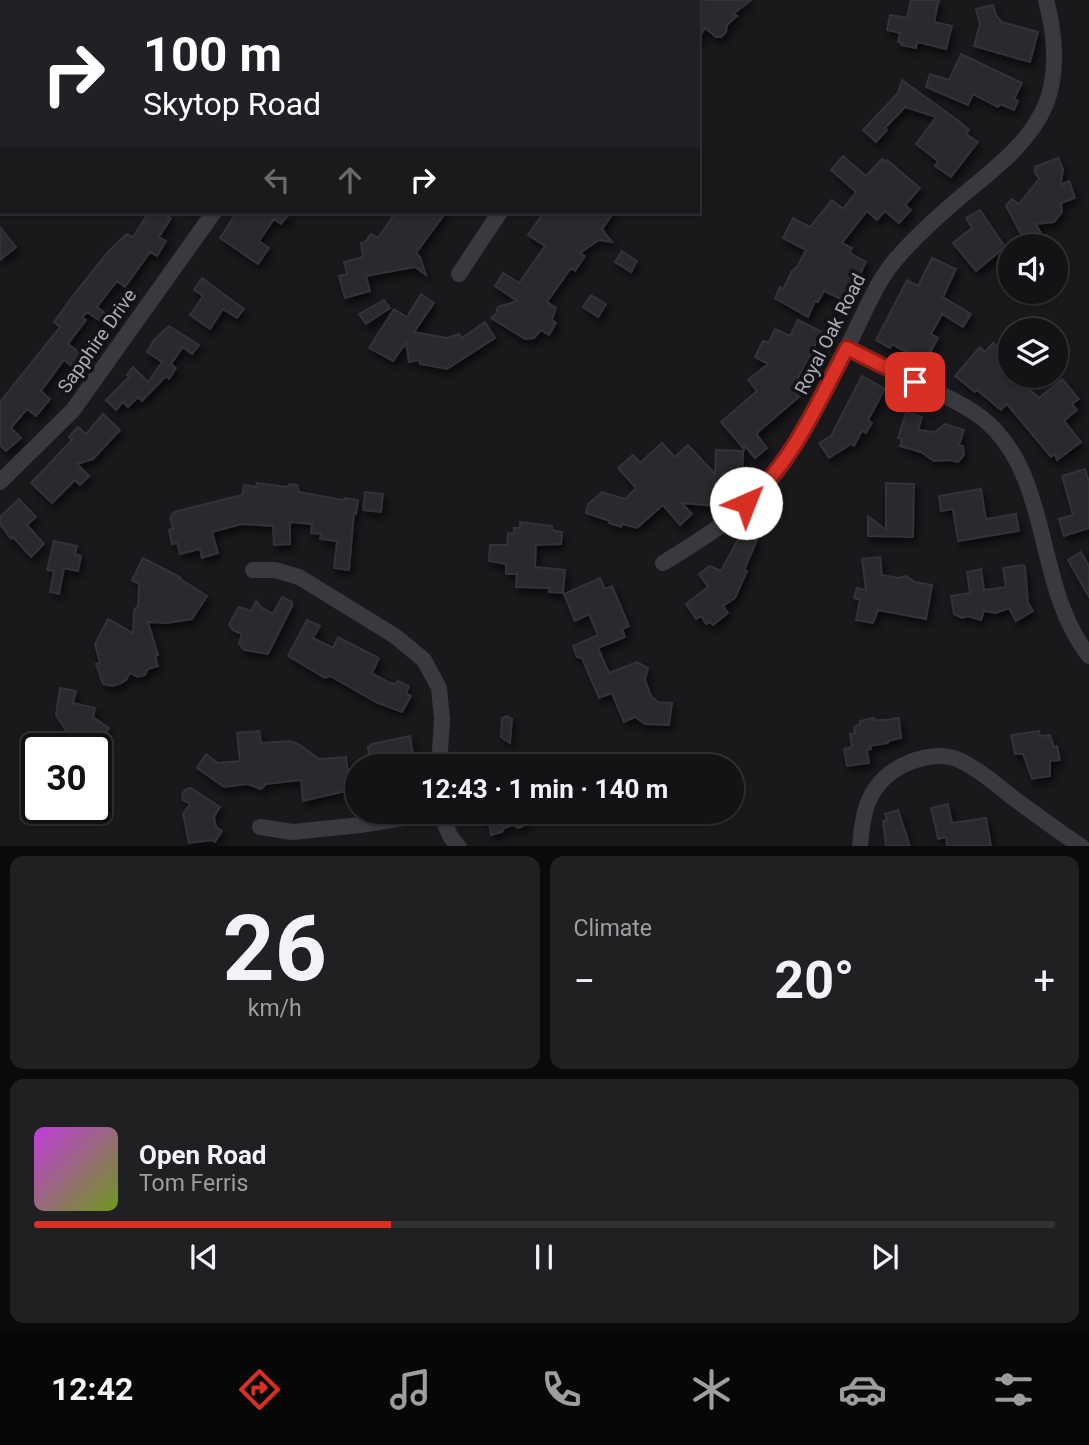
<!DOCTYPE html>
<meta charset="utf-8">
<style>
:root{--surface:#131214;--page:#202022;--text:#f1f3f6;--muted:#9d9ea0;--line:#323234;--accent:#d93025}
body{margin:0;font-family:Roboto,sans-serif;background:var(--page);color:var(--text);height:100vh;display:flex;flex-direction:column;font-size:26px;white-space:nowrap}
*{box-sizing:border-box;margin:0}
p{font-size:23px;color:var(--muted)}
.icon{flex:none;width:38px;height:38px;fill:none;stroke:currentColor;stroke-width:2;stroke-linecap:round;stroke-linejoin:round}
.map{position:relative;height:846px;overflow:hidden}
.drawer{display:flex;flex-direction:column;gap:10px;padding:10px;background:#0a0a0b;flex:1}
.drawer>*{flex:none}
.guide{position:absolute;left:0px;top:0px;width:700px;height:214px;box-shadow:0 2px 5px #0004,0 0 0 2px var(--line);background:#202124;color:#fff;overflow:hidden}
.tools{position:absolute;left:998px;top:234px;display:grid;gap:14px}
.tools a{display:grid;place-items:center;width:70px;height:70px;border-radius:50%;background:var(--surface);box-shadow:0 2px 5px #0004,0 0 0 2px var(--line);font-size:35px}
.speed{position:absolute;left:21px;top:733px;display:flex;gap:14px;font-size:35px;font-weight:700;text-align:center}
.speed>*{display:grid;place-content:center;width:91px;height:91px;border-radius:50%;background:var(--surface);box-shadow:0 2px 5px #0004,0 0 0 2px var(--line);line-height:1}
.speed .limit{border:4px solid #111;border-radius:10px;background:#fff;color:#111}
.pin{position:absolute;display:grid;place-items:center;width:60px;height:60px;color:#fff;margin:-30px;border-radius:14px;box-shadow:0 4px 10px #0006}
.me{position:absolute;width:77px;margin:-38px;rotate:44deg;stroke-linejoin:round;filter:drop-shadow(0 0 5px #0008)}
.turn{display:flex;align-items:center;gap:24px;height:147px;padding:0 28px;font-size:32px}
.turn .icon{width:91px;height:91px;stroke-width:2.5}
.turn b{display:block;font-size:49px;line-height:60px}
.lanes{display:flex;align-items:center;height:66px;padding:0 28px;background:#0003;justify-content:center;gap:35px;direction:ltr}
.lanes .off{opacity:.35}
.big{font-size:52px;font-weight:700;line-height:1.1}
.drawer .widget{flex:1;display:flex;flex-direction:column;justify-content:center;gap:10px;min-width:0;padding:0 24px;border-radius:14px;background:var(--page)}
.drawer .dial{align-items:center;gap:0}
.dial b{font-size:91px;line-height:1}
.song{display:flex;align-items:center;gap:21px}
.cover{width:84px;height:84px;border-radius:10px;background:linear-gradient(135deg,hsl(290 70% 55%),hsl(80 70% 35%))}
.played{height:7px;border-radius:4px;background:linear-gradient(90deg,var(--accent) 35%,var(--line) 35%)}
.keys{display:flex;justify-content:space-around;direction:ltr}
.heat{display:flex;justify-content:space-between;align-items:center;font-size:38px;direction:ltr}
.drawer .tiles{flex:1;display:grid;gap:10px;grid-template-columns:1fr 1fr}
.widget:last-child{grid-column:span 2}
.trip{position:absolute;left:345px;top:754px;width:399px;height:70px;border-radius:35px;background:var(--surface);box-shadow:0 2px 5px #0004,0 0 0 2px var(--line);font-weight:700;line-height:70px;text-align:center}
.menu{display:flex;height:112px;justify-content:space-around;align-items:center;background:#080708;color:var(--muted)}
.menu .icon{width:49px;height:49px}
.menu .active{color:var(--accent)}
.menu b{font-size:32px;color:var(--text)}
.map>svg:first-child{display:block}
.building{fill:#2c2b2f;stroke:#333237;stroke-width:2;filter:url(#shadow)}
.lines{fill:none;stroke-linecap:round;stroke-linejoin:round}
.minor{stroke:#393a40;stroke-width:16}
.route-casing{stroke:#8d1f18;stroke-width:18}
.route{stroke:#d93025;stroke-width:12}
.labels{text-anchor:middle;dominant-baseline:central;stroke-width:7;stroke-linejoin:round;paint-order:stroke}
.street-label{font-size:19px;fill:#abaeba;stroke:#131316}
</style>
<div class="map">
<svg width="1089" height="847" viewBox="0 0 1089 847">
<defs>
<filter id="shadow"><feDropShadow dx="3" dy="5" stdDeviation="3.5" flood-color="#0009"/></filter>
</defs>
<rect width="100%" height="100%" fill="#19181b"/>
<!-- building -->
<path class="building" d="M698 0H751L733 14 737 16 727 25 726 32 721 37H716L705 28 698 40Z
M911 0H939L934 22 952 26 946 49 917 42 916 48 901 45 902 43 898 42 900 33 887 30 890 15 907 18Z
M993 5 996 15 1002 22 1038 32 1030 62 974 46 980 24 976 9Z
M961 54 1022 83 1014 99 1018 101 1014 110 1000 104 998 107 973 94 968 105 926 87 930 74 949 80Z
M902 80 960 122 969 130 966 134 978 142 951 177 935 166 938 161 916 144 936 117 905 107 885 128 887 130 876 142 863 130 898 93Z
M843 156 866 176 882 159 885 162 887 160 920 188 905 205 911 210 899 223 885 211 877 220 867 211 842 243 852 248 850 253 866 262 847 302 824 291 818 302 815 301 808 317 775 298 780 287 783 289 792 271 797 267 806 250 783 238 793 218 810 227 832 200 843 209 856 192 831 170Z
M1058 158 1063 169 1061 185 1069 181 1075 198 1061 203 1062 212 1054 222 1036 224 1048 247H1028L1006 206 1012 199 1019 204 1039 179 1035 173V167Z
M980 210 1005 247 976 271 953 243 972 228 966 218Z
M149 212H161L171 218 159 237 166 241 157 256 150 252 125 287 117 281 97 307 114 320 109 327 87 312 82 317 86 320 68 344 82 354 73 367 64 360 41 391 50 399 36 416 27 409 11 428 21 438 6 451 0 445V402L60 327 54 322 75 293 108 252 127 234 133 237Z
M237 212H291L281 224 274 219 259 241 269 248 258 264 220 238Z
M396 212H446L416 253 420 257 426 275 415 267 366 276 370 291 345 298 339 276 347 274 344 262 363 257 361 243 365 242 371 234 378 238Z
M544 212H614L602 229 612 242 599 240 580 253 585 256 575 271 571 268 547 302 556 308 552 320 556 323 549 335 541 330 534 338 525 339 491 318 496 314 498 307 517 301 495 286 503 273 519 283 545 246 528 235Z
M0 227 16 247 0 260Z
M622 251 637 261 631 272 615 262Z
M932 258 956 269 943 297 971 314 963 327 942 314 931 334 938 338 925 362 892 344 890 348 876 340 907 280 918 286Z
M202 278 244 309 237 318 223 309 210 329 190 315 203 296 194 290Z
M421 294 434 303 414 332 447 338 459 334 462 338 485 322 495 338 447 369 420 364 419 360 409 362 406 343 393 361 369 348 394 309 407 317Z
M591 295 606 304 598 317 583 307Z
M384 300 390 308 366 324 359 314Z
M798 320 822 332 792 389 799 397 758 432 757 435 767 448 755 458 744 445V449L721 422 757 391 748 380 768 364 755 357 763 341 769 342 775 329 790 336Z
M169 326 199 345 192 354 183 347 171 364 176 368 169 379 166 376 142 401 138 397 128 407 123 402 116 410 106 400 129 377 127 375 133 367 148 382 162 362 147 352 154 340Z
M993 343 1004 353 997 362 1010 373V376H1014L1039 398 1062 379 1079 399 1072 404 1077 410 1064 421 1081 442 1057 460 1055 454 1051 457 1007 404 1001 410 977 390 975 392 955 376 980 347 985 352Z
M862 376 885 389 868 420 872 423 866 433 862 431 854 446 851 444 829 458 819 443 831 436Z
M906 412 922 417 918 430 935 432 945 424 964 430 959 445 963 446 964 455 958 462 950 460 934 461 921 452 900 446 902 439 898 438Z
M103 414 120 430 93 459 77 464 89 476 80 485 75 480 52 503 31 483 72 440 69 437 78 427 86 434Z
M662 443 675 457 688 445 715 474 716 450 743 451 742 480 735 479 714 499 713 506 682 503 692 514 680 525 663 505 637 528 622 524 621 527 609 523 610 521 586 513 588 504 602 492 625 499 636 488 618 468 633 455 640 463Z
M1085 469 1089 482V528L1064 536 1059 519 1073 515 1062 476Z
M257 483 287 487 290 484 297 485 299 492 343 500 345 498 358 500 356 514 354 513 349 570 334 568 337 541 320 539 321 534 311 533 312 524 290 522V544L274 545 273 526 242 524 212 532 218 553 202 558 200 549 180 554 177 543 172 544 169 530 173 528 170 518 174 512 242 495 244 485 256 487Z
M886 483 914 484 913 537 868 536V516L886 530Z
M981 489 986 519 1016 514 1019 531 958 541 953 509 941 511 939 496Z
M365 492 383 494 381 512 363 510Z
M19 499 36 517 27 525 44 544 31 557 13 537 11 539 0 524V517Z
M520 522 552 526V530L562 532 561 544 536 545 535 567 565 570 563 593 549 592V588L516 587 517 574H506V564L489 561 490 545H507L508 533 514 534V528H520Z
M741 534 757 540 744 570 747 571 735 598 723 606 728 613 713 625 710 622 706 624 701 616 696 619 686 604 708 587 699 574 710 566 721 571Z
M54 541 77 546 75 554 81 556 78 571 64 568 59 594 50 592 54 571 47 570Z
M1081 552 1089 566V597L1068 560Z
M880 557 882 575 898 578 906 576 915 582 932 585 926 619 878 610 873 623 856 620 860 600 854 598 857 588 866 590 862 559Z
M143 558 180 577 179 578 207 596 192 619 167 623 148 622 158 655 155 656 158 666 148 669 145 675 138 677 130 673 126 680 119 684 112 686 103 684 96 664 100 663 95 644 108 619 133 633 134 610 138 606 139 584 132 580Z
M1022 565 1025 566 1028 603 1033 611 1016 621 1009 608 996 613 984 611 981 620 968 616 962 618 954 614 951 596 970 593 967 572 981 569 984 590 1006 587 1003 568Z
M600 578 605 589 612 586 629 626 622 629 625 637 598 648 609 673 637 662 648 668 645 680 651 696 658 702 672 703 669 725 645 724 635 717 624 722 612 693 599 698 582 658 577 657 573 646 598 635 589 614 575 621 564 594Z
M282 597 292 602V606L268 654 244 650 239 643 242 634 234 631 229 625 235 613 239 607 251 611 256 601 262 608 273 614Z
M307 620 320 626 313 638 333 648 338 637 367 652 379 658 372 673 390 683 396 684 398 681 409 686 406 693 411 696 402 712 376 702 330 676 325 678 288 656Z
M60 688 76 691 73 703 95 708 93 717 109 728 104 736 107 738 100 749H76L72 733 67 732 56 715Z
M507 716 512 719 510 743 501 737 502 718Z
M874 718 875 720H885L899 718 901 738 888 741V743L870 746 871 749 867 750 869 763 847 766 844 749 852 747 850 734 855 733 854 727 860 724V721Z
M259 731 261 743 290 741 300 745 319 759 346 757 350 790 303 801 301 780 266 784 261 789 248 784 224 787 197 768 206 754 218 763 240 761 237 733Z
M1039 731 1040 736 1050 735 1054 747 1057 746 1060 760 1050 761V776L1032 779 1023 754H1015L1011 735Z
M410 736 414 761 400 763 402 766H370L368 747 372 744Z
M191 788 220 807 214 817 216 827 222 831 215 842 213 840 189 843 183 814 190 804 183 800 182 794 186 789Z
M948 804 952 823 986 818 991 846H947L946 837 938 839 931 808Z
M898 810 910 846H886L883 821 887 820 885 814Z
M470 812H527V824L518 828 514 825 504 828 502 832 491 835 489 824Z"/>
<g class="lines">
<!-- minor -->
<path class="minor" d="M354 2 355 0
M641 2 642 0
M459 274 500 212
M847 348C873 361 898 373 924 386 949 398 977 410 996 431 1051 491 1037 590 1089 656
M0 482 73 410 214 212
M663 563C704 538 749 510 778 471 805 434 825 392 845 351 862 320 873 286 896 259 915 237 936 218 957 200 990 172 1029 145 1046 104 1059 70 1055 34 1046 0
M253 570H275L299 577 395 636 424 660 439 688 442 719 439 766
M440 812 450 836 459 847
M260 827 293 832 360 825 440 812
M860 847C862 817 866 790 893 771 911 759 938 751 959 760 978 769 996 784 1012 797 1035 814 1058 831 1082 847"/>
</g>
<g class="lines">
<!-- route casing -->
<g class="route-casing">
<path id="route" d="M746 503C793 462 818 402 847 348L915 382"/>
</g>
<!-- route -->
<use href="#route" class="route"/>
</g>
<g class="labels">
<!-- street labels -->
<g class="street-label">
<text transform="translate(830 334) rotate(-63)">Royal Oak Road</text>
<text transform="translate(97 341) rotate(-55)">Sapphire Drive</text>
</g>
</g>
</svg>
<div class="tools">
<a><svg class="icon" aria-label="sound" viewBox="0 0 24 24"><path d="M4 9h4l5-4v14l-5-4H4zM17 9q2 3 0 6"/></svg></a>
<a><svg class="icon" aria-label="layers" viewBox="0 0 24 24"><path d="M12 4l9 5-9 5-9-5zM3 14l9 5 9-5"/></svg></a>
</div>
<div class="speed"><div class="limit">30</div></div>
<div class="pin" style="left:915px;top:382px;background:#d93025"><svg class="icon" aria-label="arrive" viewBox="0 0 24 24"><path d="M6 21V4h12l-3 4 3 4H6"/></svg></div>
<svg class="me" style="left:746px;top:503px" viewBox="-20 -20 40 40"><circle r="19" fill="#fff"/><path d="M0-13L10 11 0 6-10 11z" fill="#d93025"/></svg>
<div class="trip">12:43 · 1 min · 140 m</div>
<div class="guide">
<div class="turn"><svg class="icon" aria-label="right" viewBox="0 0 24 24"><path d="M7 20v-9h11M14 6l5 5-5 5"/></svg><div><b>100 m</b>Skytop Road</div></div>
<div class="lanes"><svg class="icon off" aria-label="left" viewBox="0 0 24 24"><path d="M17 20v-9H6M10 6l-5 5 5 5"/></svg><svg class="icon off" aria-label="ahead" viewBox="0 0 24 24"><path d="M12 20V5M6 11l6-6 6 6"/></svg><svg class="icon" aria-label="right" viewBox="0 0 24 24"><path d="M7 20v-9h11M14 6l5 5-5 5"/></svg></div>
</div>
</div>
<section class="drawer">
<div class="tiles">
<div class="widget dial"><b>26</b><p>km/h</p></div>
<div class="widget"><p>Climate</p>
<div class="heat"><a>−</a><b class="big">20°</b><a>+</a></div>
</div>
<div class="widget">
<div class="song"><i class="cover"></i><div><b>Open Road</b><p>Tom Ferris</p></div></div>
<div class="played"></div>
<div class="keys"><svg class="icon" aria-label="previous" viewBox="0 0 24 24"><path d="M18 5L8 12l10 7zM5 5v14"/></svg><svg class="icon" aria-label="pause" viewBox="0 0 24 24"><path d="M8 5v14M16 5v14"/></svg><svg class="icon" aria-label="next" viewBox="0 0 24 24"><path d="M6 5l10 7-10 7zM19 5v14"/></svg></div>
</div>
</div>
</section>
<nav class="menu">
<b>12:42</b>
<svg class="icon active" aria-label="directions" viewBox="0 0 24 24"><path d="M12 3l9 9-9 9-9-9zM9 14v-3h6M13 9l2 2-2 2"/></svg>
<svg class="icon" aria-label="music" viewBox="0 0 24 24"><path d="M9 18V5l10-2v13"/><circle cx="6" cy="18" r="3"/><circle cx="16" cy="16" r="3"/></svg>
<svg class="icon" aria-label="phone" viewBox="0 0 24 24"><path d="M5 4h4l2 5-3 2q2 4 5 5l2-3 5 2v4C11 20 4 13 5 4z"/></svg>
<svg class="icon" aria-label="climate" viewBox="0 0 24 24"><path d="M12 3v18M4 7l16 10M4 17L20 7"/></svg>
<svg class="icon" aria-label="car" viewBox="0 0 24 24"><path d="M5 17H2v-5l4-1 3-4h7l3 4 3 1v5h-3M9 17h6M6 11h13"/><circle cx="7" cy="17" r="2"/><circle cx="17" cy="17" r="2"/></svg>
<svg class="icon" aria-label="filters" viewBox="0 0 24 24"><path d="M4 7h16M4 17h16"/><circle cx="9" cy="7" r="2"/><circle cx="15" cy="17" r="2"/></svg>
</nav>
